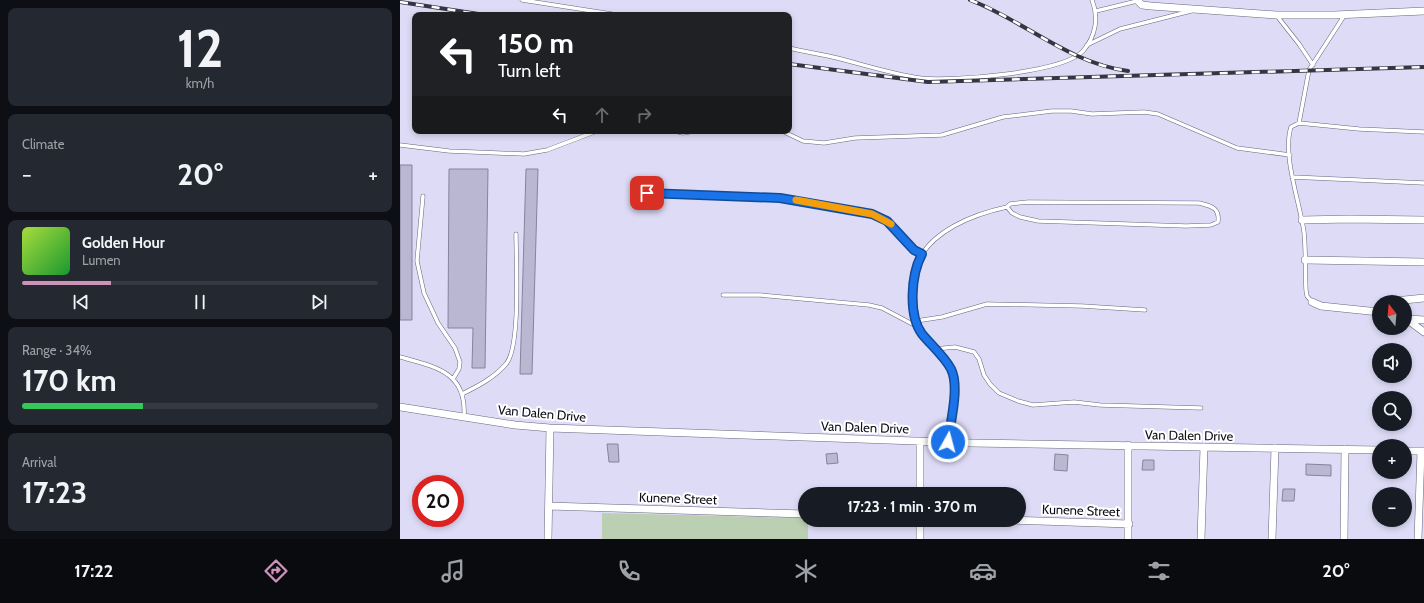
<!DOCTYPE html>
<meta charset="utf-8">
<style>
:root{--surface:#171b24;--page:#242831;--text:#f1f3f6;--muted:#9ea1a6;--line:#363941;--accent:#cb92ba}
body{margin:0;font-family:Cabin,sans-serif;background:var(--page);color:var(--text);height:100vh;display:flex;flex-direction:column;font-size:15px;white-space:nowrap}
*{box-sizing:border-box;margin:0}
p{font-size:13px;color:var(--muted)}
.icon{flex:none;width:22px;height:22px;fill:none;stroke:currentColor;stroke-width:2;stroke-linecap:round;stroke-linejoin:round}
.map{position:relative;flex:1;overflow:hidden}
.drawer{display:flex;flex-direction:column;gap:8px;padding:8px;background:#0d0f14;width:400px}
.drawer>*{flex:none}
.top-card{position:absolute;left:12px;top:12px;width:380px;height:122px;border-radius:8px;box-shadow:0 2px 6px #0003;background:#202124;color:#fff;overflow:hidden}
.needle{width:26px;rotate:344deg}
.buttons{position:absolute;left:972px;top:295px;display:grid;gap:8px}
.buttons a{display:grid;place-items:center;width:40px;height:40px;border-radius:50%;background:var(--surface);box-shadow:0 2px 6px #0003;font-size:20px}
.speed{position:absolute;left:12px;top:475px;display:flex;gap:8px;font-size:20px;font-weight:700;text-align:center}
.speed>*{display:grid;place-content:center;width:52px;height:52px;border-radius:50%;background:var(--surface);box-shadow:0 2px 6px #0003;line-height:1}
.speed .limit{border:6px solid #d22;background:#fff;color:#111}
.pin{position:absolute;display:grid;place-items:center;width:34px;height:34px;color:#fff;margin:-17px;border-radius:8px;box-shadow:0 2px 6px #0006}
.me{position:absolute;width:44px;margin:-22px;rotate:7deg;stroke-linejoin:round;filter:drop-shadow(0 0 3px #0008)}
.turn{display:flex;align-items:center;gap:14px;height:84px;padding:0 20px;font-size:18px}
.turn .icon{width:52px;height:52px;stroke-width:2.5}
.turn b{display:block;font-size:28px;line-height:34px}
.lanes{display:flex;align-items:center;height:38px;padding:0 20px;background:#0003;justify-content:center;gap:20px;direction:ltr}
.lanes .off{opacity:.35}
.big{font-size:30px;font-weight:700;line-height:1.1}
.drawer .tile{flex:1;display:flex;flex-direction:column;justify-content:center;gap:6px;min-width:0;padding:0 14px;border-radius:8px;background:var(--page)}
.drawer .dial{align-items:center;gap:0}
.dial b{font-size:52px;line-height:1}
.song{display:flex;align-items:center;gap:12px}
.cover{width:48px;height:48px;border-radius:6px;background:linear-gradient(135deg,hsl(80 70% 55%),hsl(130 70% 35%))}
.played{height:4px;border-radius:2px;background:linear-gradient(90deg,var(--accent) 25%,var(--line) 25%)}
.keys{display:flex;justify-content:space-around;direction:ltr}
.heat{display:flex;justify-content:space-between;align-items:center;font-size:22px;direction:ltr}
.charge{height:6px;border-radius:3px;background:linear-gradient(90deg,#34c759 34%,var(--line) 0)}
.trip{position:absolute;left:398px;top:487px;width:228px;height:40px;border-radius:20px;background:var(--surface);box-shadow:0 2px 6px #0003;font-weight:700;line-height:40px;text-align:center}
.tabs{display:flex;height:64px;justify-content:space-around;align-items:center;background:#090b0e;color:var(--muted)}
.tabs .icon{width:28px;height:28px}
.tabs .on{color:var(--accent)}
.tabs b{font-size:18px;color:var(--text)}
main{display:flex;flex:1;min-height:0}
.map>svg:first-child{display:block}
.green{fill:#bbd0b3}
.building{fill:#bab7d2;stroke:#86839c}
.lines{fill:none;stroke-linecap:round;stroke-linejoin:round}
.lane-casing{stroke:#68657d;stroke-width:4.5}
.street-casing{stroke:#68657d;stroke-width:8}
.lane{stroke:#fff;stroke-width:3.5}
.street{stroke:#fff;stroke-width:7}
.rail-casing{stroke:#373543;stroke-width:4}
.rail{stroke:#fff;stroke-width:2.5;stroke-dasharray:8;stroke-linecap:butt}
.route-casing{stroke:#114b97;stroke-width:10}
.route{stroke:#1a73e8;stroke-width:7}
.slow{stroke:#f59e0b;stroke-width:7}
.labels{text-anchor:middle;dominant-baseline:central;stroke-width:4;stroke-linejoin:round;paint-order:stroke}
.street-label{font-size:13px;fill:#100e18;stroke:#fff}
</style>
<main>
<section class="drawer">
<div class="tile dial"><b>12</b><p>km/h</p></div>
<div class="tile"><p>Climate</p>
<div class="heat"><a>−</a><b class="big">20°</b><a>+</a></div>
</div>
<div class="tile">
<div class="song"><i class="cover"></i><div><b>Golden Hour</b><p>Lumen</p></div></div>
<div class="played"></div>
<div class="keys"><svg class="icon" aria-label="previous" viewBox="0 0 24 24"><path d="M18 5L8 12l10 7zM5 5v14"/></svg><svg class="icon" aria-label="pause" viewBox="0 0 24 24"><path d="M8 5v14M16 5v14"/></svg><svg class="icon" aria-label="next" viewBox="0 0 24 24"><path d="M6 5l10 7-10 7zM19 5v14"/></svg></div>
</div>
<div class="tile"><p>Range · 34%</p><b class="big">170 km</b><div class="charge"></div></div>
<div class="tile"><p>Arrival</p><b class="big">17:23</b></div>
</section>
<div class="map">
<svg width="1024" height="539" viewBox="0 0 1024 539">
<rect width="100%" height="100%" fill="#dedbf7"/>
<!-- green -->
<path class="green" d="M202 513 405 518V520H408V539H202Z"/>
<!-- building -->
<path class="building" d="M0 165H12V320H0Z
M49 169H88L85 368H72L73 328H48Z
M126 169H138L132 374H120Z
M207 444H218L219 462H209Z
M437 453 438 463 427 464 426 454Z
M655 454 668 455 667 471 654 470Z
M743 460H754V470H742Z
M906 464 931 465V476L906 475Z
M883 489H895L894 501H882Z"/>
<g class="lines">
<!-- lane casing -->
<g class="lane-casing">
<path id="lane" d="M122 0 218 15
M696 11 737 1
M877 16 899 44 913 65
M687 45 720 29 791 11
M389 48C405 52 421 54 437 58 464 65 492 74 520 78 550 82 663 73 683 51 696 36 699 17 692 0
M899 123 909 70 944 16
M274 131 283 133 295 131
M382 131 403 141 424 143 455 138 542 135 603 117 652 111H671L692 114 744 112 758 114 837 148 890 155
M0 145 49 151 124 154 147 150 197 131
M892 177 1024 183
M233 193H274L380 198 472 214 487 221 514 250 522 254
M23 196 17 261 24 293 38 323 55 348 60 362 59 369 53 379
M323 295H360L469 305 482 308 518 327
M912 302 907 296 906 290C905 271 906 251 904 232 900 203 882 155 891 127L899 123 959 129 1024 132
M516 321 542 317 587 304 682 306 745 310
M535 349 555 347 574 352 579 359 584 375 590 384 599 393 618 401 633 405 674 402 700 405 801 408
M0 357C36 367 67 372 64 417
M62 394C78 386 94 378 106 364 121 347 116 260 116 234
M548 442C550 423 559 387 551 369 543 354 527 344 519 329 513 318 513 302 514 290 514 282 513 272 516 266 529 231 574 214 607 207L610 204 628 202 799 203C810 206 820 207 818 222L811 225 786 226 638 221 620 217 612 213 607 207"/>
</g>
<!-- street casing -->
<g class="street-casing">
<path id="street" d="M737 0 742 5 751 6 876 15H935L1024 11
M902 220 949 219 1024 220
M905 260 1024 262
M912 302 921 306 979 312
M985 302 1024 298
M1005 318 1024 332
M1009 319 1024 320
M0 407 115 425 150 428 571 443 979 450
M520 441V494
M728 445V539
M1005 451H1024
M149 506 405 514
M609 520 729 524
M148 539 150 428
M520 539V520
M801 539 804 447
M872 539 875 448
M944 539 945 449
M1018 539 1021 451"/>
</g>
<!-- lane -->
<use href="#lane" class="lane"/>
<!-- street -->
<use href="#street" class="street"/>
<!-- rail casing -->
<g class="rail-casing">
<path id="rail" d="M570 0C625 21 668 63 728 71
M0 2 85 15
M389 64 528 82 1024 67"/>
</g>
<!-- rail -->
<use href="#rail" class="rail"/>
</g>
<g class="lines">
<!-- route casing -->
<g class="route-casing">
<path id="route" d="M247 193 380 198 472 214 487 221 514 250 522 254C511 274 508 315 522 334 531 345 544 356 551 369 560 387 550 423 548 442"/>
</g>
<!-- route -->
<use href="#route" class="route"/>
<!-- slow -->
<path class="slow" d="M396 200 472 214 491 224"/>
</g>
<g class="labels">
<!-- street labels -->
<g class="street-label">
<text transform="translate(142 413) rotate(5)">Van Dalen Drive</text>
<text transform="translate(465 427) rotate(2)">Van Dalen Drive</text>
<text transform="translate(789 435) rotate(1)">Van Dalen Drive</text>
<text transform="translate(278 498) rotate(2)">Kunene Street</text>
<text transform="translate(681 510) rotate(2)">Kunene Street</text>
</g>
</g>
</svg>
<div class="buttons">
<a><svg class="needle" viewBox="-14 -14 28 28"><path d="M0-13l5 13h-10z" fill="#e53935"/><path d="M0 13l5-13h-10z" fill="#9ea1a6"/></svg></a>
<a><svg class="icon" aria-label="sound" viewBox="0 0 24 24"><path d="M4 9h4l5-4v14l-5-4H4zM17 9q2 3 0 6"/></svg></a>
<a><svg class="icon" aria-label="search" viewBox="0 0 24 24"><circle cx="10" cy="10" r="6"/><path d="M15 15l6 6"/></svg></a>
<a>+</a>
<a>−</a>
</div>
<div class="speed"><div class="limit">20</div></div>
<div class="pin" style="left:247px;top:193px;background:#d93025"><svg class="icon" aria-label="arrive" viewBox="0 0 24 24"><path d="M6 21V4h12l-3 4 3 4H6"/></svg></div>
<svg class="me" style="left:548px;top:442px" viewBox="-20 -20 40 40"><circle r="17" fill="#1a73e8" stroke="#fff" stroke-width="3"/><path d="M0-11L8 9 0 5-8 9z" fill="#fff"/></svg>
<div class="trip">17:23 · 1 min · 370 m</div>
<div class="top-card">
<div class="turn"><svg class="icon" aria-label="left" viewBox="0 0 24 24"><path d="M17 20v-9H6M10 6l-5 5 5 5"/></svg><div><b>150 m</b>Turn left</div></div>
<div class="lanes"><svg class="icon" aria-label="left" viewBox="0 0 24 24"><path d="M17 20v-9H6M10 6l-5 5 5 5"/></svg><svg class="icon off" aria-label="ahead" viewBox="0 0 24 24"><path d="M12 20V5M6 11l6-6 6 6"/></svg><svg class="icon off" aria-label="right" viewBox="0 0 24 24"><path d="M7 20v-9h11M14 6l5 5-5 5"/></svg></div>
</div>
</div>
</main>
<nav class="tabs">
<b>17:22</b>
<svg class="icon on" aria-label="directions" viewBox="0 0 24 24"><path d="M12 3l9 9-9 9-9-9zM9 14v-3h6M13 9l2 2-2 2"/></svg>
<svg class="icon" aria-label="music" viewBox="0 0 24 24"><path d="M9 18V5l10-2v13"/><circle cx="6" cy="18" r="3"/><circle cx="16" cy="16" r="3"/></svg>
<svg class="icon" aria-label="phone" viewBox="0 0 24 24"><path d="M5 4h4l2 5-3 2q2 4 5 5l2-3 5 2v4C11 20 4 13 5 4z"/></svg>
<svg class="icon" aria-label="climate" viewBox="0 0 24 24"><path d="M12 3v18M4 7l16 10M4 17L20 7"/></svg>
<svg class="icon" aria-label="car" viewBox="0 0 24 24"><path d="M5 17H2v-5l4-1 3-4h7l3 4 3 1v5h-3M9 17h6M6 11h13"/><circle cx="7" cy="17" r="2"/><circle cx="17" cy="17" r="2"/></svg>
<svg class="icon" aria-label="filters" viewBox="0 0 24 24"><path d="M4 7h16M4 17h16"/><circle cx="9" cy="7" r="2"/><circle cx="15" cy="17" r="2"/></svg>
<b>20°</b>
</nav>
